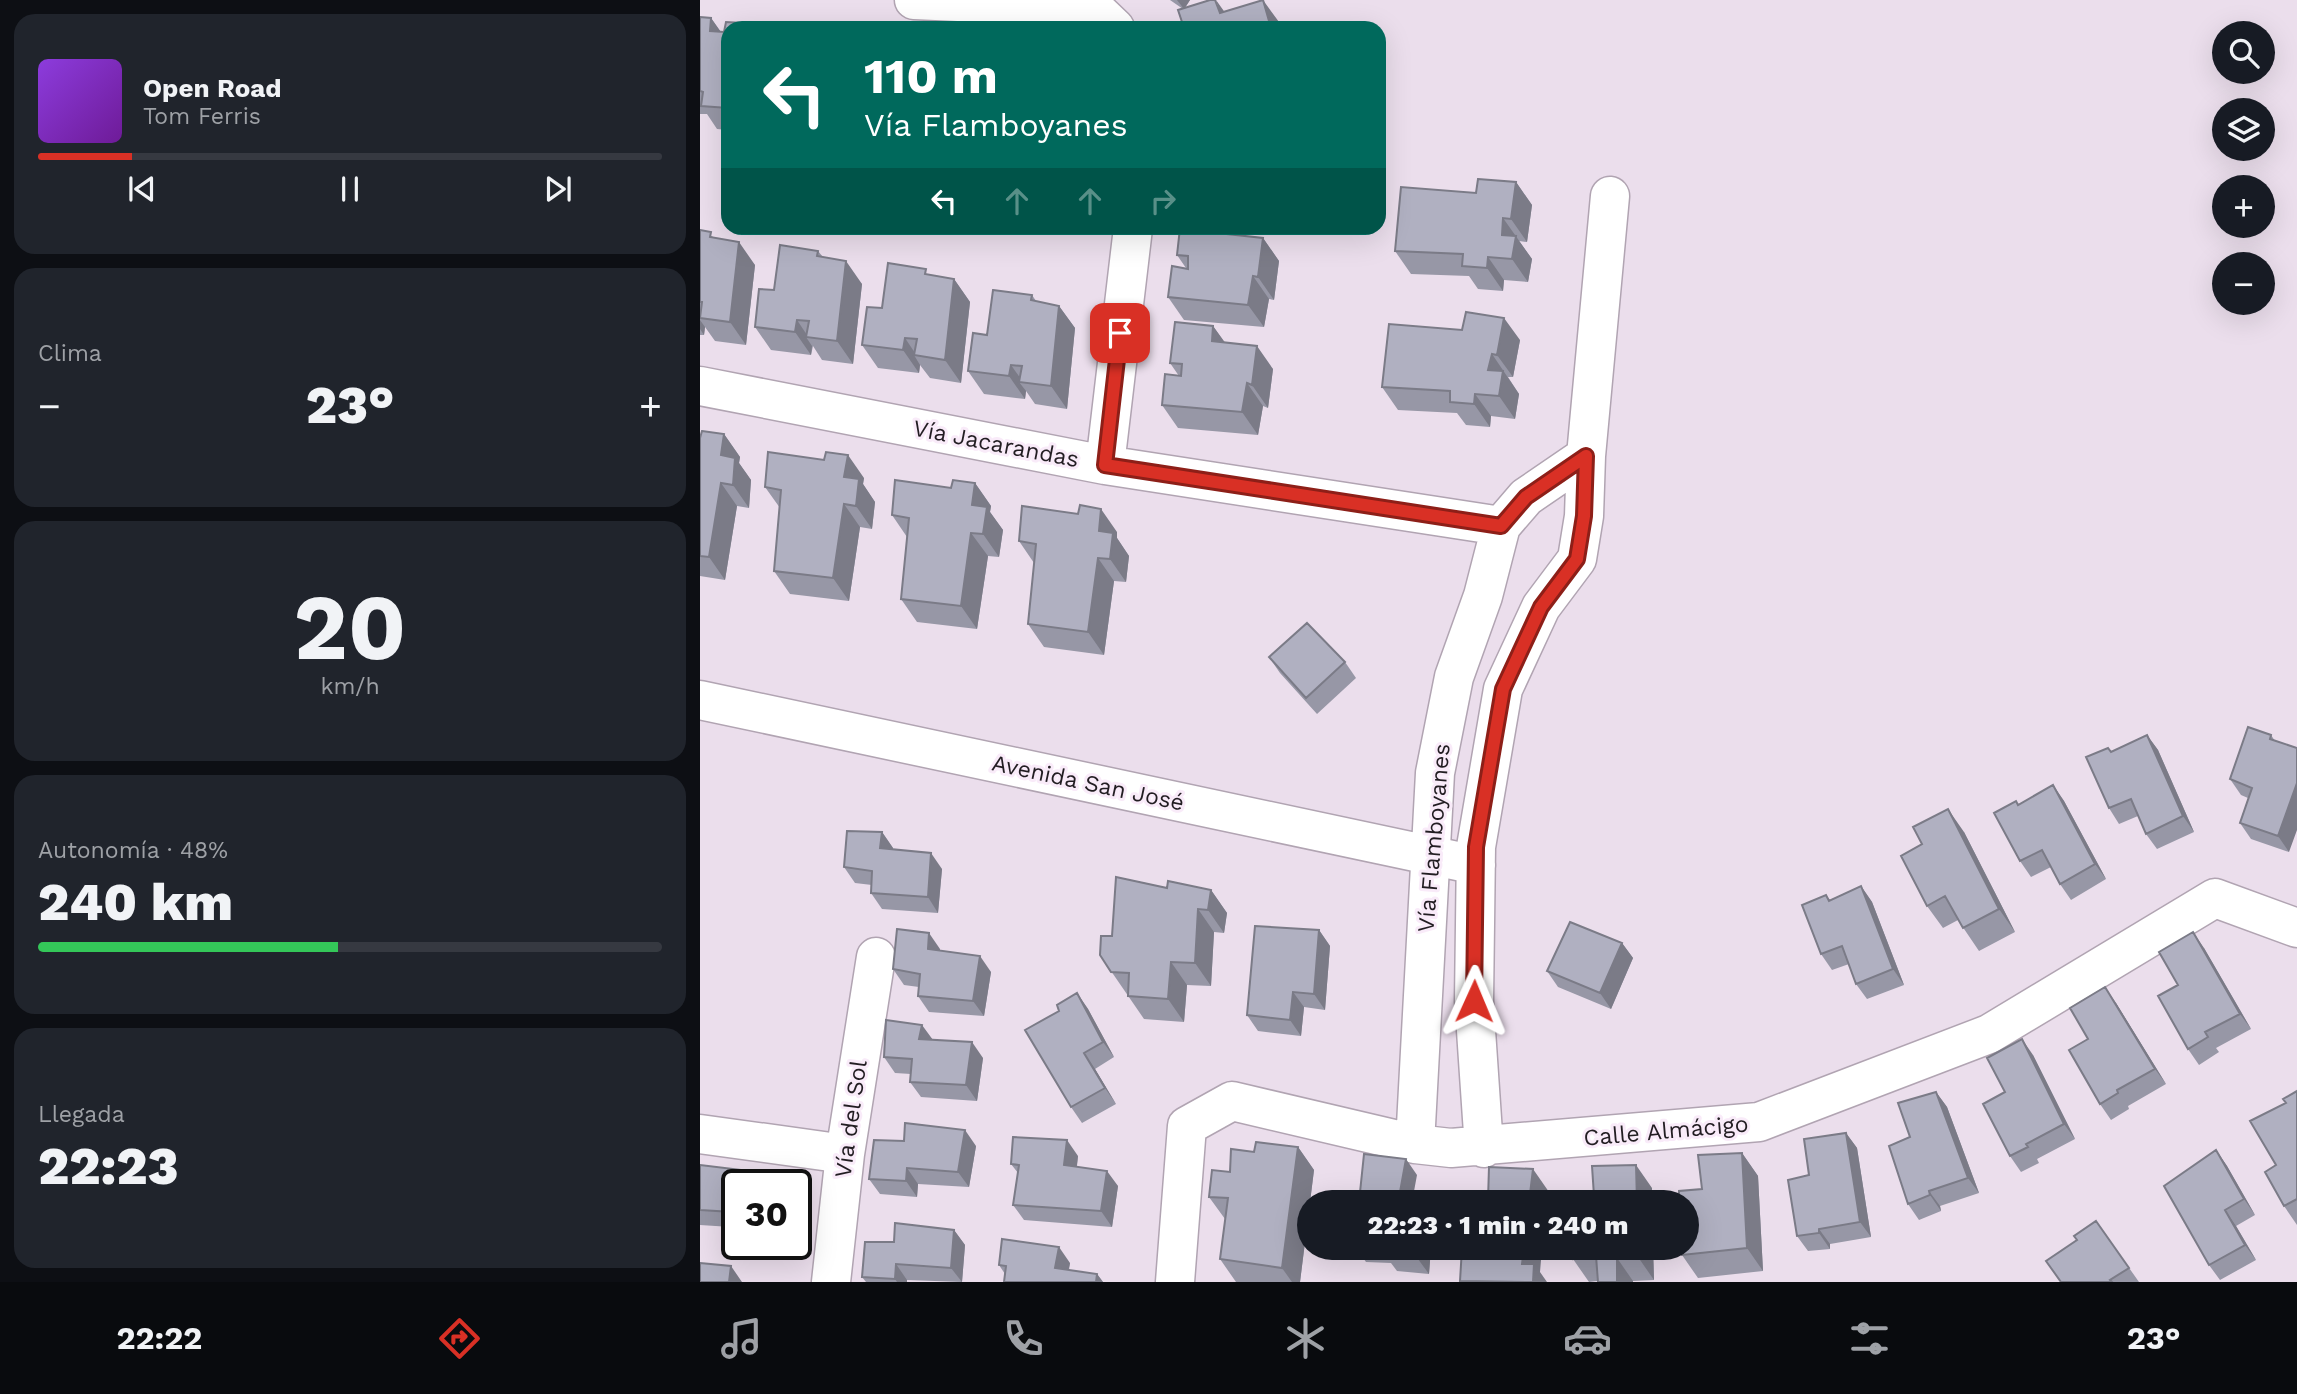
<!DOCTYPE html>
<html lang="es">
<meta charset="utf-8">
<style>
:root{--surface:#171b24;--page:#20242c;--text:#f1f3f6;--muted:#9ea1a6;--line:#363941;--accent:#d93025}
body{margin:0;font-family:"Work Sans",sans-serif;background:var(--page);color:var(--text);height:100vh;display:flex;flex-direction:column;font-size:26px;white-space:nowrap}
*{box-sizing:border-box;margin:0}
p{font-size:23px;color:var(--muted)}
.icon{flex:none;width:38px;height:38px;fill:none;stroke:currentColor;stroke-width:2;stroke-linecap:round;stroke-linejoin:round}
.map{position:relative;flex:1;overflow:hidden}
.details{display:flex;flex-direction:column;gap:14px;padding:14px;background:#0d0f14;width:700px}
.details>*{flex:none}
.banner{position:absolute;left:21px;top:21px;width:665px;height:214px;border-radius:21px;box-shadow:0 7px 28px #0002;background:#00695c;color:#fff;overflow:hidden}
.buttons{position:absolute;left:1512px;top:21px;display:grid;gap:14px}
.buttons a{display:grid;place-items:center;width:63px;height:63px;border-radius:50%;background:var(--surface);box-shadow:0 7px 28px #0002;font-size:35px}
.speed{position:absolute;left:21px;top:1169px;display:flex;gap:14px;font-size:35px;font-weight:700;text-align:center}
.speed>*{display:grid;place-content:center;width:91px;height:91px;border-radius:50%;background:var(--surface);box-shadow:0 7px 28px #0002;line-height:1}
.speed .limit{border:4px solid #111;border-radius:10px;background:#fff;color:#111}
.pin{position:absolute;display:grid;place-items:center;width:60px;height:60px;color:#fff;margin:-30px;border-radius:14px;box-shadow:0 4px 10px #0006}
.me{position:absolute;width:77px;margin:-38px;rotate:1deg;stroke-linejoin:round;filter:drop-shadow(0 0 5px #0008)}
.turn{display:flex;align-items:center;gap:24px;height:147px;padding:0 28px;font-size:32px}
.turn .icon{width:91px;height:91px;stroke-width:2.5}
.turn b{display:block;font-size:49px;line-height:60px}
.lanes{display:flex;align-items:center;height:66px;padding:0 28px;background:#0003;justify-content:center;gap:35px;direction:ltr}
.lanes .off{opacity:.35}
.big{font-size:52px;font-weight:800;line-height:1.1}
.details .card{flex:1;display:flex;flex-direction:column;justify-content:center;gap:10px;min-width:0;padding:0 24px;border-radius:21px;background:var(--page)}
.details .dial{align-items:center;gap:0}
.dial b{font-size:91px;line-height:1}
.song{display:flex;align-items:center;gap:21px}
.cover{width:84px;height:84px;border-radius:10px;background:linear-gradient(135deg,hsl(270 70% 55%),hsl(280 70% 35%))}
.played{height:7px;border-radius:4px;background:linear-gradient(90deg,var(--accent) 15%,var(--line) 15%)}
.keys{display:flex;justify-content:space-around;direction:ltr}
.heat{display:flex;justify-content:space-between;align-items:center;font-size:38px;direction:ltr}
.charge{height:10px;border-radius:5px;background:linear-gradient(90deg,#34c759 48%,var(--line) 0)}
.trip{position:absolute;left:597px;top:1190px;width:402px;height:70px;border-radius:35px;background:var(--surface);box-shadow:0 7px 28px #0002;font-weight:800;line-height:70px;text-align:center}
.dock{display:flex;height:112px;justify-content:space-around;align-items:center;background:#090b0e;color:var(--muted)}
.dock .icon{width:49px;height:49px}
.dock .on{color:var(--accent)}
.dock b{font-size:32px;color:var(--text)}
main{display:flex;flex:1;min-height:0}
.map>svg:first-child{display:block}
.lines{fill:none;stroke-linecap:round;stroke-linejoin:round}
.minor-casing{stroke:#b1a4b2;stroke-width:41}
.minor{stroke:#fff;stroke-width:38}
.wall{fill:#9797a6}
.shaded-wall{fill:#7b7b87}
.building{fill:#b0b0c1;stroke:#7b7b87;stroke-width:2}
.route-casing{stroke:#8d1f18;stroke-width:18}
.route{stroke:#d93025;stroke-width:12}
.labels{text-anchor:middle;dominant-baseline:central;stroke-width:6;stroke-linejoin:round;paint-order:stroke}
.street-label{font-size:23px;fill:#221d22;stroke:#f9ebf9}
</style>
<main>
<section class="details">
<div class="card">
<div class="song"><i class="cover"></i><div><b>Open Road</b><p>Tom Ferris</p></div></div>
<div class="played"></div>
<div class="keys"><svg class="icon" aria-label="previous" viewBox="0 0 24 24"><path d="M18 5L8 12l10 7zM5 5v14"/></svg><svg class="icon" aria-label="pause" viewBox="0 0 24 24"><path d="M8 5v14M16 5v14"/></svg><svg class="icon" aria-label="next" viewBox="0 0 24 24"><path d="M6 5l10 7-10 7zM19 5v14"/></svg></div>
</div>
<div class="card"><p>Clima</p>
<div class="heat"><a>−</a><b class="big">23°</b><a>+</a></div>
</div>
<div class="card dial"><b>20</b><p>km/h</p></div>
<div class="card"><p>Autonomía · 48%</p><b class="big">240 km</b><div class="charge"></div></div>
<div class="card"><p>Llegada</p><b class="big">22:23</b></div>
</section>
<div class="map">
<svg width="1597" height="1282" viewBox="0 0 1597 1282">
<rect width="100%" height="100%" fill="#ebdeec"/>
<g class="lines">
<!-- minor casing -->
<g class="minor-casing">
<path id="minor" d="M214 0 394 8 415 28
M0 386 405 465 801 526
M405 465 433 228
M0 700 776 865
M0 1134 145 1154
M715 1144 735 773 754 677 783 596 801 526 826 497 886 456
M784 1148 774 1001 776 847 803 689 841 607 877 559 884 516 886 456 910 196
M131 1282 145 1154 176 957
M475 1282 487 1126 532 1101 715 1144 751 1148 1059 1122 1289 1034 1515 898 1597 928"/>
</g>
<!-- minor -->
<use href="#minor" class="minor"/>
</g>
<!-- wall -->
<path class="wall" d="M470 0H490L485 8 524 11 579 22 483 9Z
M0 17 11 18 21 32H24L26 22 65 24 68 28H28V130L17 129 7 114H0Z
M816 182 832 205 827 242 819 241 832 259 828 282 804 280 803 291 778 289 769 276 711 274 695 251 776 193Z
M480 228H526L530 234 563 238 579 261 574 300 569 299 564 327 484 320 468 297 486 268 477 255Z
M0 230 15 238 55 265 46 345 15 341 5 327 4 335H0Z
M118 251 123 257 162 284 153 364 122 360 113 346 111 355 71 350 55 327 74 290Z
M230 275 254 279 270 302 261 383 230 378 220 365 219 373 178 368 162 345 182 308Z
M332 295 336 301 359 306 375 328 367 409 335 404 326 391 325 399 284 394 268 371 287 335Z
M513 326 524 342 573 369 568 408 563 406 558 435 478 428 462 405 479 376 470 363Z
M820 340 813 377H808L819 394 815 419 791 416 790 427 766 425 757 413 698 410 682 387Z
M24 434 40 457 39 463 51 480 49 508 37 506 25 580 0 576V438Z
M164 478 163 484 175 502 172 529 160 527 149 601 90 594 74 571 80 508 65 487Z
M275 483 291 506 290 512 303 530 299 557 288 556 277 629 217 622 201 599 207 537 192 515 251 488Z
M417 532V538L429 556 426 582 414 581 404 655 344 647 328 624 334 563 319 541Z
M569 657 645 662 656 678 617 714 580 673Z
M1447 735 1458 750 1494 832 1457 849 1446 834 1438 816 1419 824 1409 808 1411 752Z
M1571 735 1575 741 1589 852 1551 839 1540 823 1548 798 1541 795 1530 779Z
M1353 785 1364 801 1406 879 1371 900 1360 884 1351 867 1331 877 1320 861 1318 805Z
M182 832 193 848V849L242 869 238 913 182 909 171 893 172 885 155 883 144 867Z
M1264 832 1315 932 1279 951 1258 920 1243 928 1227 906Z
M1161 886 1172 902 1204 985 1167 999 1156 984 1149 964 1132 970 1121 954 1126 895 1130 900Z
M467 888 511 890 527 913 524 933 514 932 511 986 487 985 484 1022 444 1019 400 955 412 936Z
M619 930 630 946 625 1010 604 1007 601 1036 558 1031 547 1015Z
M922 943 933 958 911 1009 858 987 847 971Z
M1504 948 1551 1029 1516 1048 1519 1052 1499 1065 1488 1049 1478 985Z
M240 949V951L291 972 284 1016 229 1012 218 996 219 987 204 985 193 969Z
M377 993 388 1009 414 1057 395 1069 416 1104 382 1123 371 1107 359 1011Z
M1416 1003 1466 1084 1428 1106 1429 1109 1411 1120 1400 1104 1388 1039Z
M232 1040 283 1058 277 1101 221 1097 210 1082 211 1074 195 1073 184 1057Z
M1333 1055 1375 1139 1337 1159 1339 1163 1321 1172 1310 1156 1305 1092Z
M1597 1091V1225L1584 1206 1576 1165 1586 1103Z
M1236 1092 1247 1107 1279 1193 1240 1206 1241 1211 1219 1220 1208 1204 1210 1137Z
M1146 1133 1157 1148 1171 1237 1130 1244V1249L1108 1251 1097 1236 1109 1175Z
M276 1146 269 1187 218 1184 217 1197 180 1194 169 1179Z
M598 1147 614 1170 600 1282H536L520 1259 525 1219 509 1197 530 1172 554 1152Z
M1516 1150 1527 1166 1555 1215 1536 1226 1556 1260 1520 1280 1509 1265Z
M1042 1153 1058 1176 1063 1271 998 1278 982 1255Z
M378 1156 377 1166 418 1186 412 1227 324 1220 313 1205 318 1173 311 1164Z
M0 1165 37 1185V1237L31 1229V1227L0 1225Z
M1396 1221 1439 1282H1361Z
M254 1230 265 1245 262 1282 207 1280V1282H166L162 1277 194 1242Z
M42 1244H76L75 1248Z
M656 1248H731L729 1274 697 1271 691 1263 666 1262Z
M953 1248 954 1280 933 1281V1282H898L897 1281 889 1282 873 1259Z
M370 1263 369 1270 397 1274 403 1282H304L305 1274 299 1265Z"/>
<!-- shaded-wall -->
<path class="shaded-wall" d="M477 0H490L484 9Z
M516 0 531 21 520 13Z
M563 0 579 22 580 28H571Z
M11 18 27 41 10 31Z
M816 182 832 205 827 242 811 219Z
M803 218 832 259 828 282 812 259 802 235Z
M518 228H526L535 241 518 233Z
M563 238 579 261 574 300 558 277Z
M39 242 55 265 46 345 30 322Z
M788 257 804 280 803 291 787 268Z
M146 261 162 284 153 364 137 341Z
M553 276 569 299 564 327 548 305Z
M254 279 270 302 261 383 245 360Z
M359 306 375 328 367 409 351 386Z
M804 318 820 340 813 377 797 355Z
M0 320 5 327 4 335 0 329Z
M97 320 109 338 106 337 112 346 111 355 95 332Z
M513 326 529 348 512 341Z
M205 338 217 356 214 355 220 365 219 373 203 350Z
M557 346 573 369 568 408 552 385Z
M792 354 819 394 815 419 799 396 788 370Z
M311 365 323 382H319L326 391 325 399 309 376Z
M547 383 563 406 558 435 542 412Z
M775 394 791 416 790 427 774 404Z
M24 434 40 457 39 463 51 480 49 508 33 485 21 455Z
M148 455 164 478 163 484 175 502 172 529 156 506 144 477Z
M21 483 37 506 25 580 9 557Z
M275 483 291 506 290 512 303 530 299 557 283 534 272 505Z
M144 504 160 527 149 601 133 578Z
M401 509 417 532V538L429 556 426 582 410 559 399 531Z
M271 533 288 556 277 629 261 606Z
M398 558 414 581 404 655 388 632Z
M1447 735 1458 750 1494 832 1483 816Z
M1597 783V830L1589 852 1578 836Z
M1353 785 1364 801 1406 879 1395 864Z
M1248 809 1264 832 1315 932 1299 909Z
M182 832 193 848 191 864 180 848Z
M231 853 242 869 238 913 228 897Z
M1161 886 1172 902 1204 985 1193 969Z
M511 890 527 913 524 933 508 910Z
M498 909 514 932 511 986 495 963Z
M619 930 630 946 625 1010 614 994Z
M1493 932 1504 948 1551 1029 1540 1014Z
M229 933 240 949 239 965 228 949Z
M922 943 933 958 911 1009 900 993Z
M280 956 291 972 284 1016 273 1001Z
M471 962 487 985 484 1022 468 999Z
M1405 987 1416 1003 1466 1084 1455 1069Z
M593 992 604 1007 601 1036 590 1020Z
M377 993 388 1009 414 1057 403 1042Z
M222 1025 233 1040 219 1039Z
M1322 1039 1333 1055 1375 1139 1364 1124Z
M272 1042 283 1058 277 1101 266 1085Z
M384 1053 395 1069 416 1104 405 1088Z
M1236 1092 1247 1107 1279 1193 1268 1178Z
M265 1130 276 1146 269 1187 258 1172Z
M1146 1133 1157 1148 1171 1237 1160 1222Z
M367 1140 378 1156 375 1180 364 1165Z
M598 1147 614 1170 600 1282H592L582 1268Z
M1516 1150 1527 1166 1555 1215 1544 1199Z
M1042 1153 1058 1176 1063 1271 1047 1248Z
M706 1159 717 1175 712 1202 700 1192Z
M936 1165 952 1188V1202H937Z
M207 1168 218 1184 217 1197 206 1181Z
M833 1169 849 1192 848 1202H829Z
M42 1170 52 1185H40Z
M407 1171 418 1186 412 1227 401 1211Z
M1229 1191 1240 1206 1241 1211 1230 1195Z
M1525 1210 1536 1226 1556 1260 1545 1245Z
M1119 1229 1130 1244V1249L1119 1233Z
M254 1230 265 1245 262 1282 251 1268Z
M359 1247 370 1263 366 1282 355 1268Z
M719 1248H731L729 1274 718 1259Z
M824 1248H842L840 1272 847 1282H833L822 1264Z
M938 1248H953L954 1280 938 1257Z
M917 1258 933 1281V1282H917Z
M196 1264 207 1280V1282H197L195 1279Z
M31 1266 42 1282H29Z
M397 1274 403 1282H396Z"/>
<!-- building -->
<path class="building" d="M510 0H515L520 13 563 0 571 28H484L478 10Z
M0 17 11 18 10 31 24 32 26 22 65 24V28H28V108L1 106 3 92 0 91Z
M778 179 816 182 811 219 803 218 802 235 816 236 812 259 788 257 787 268 762 266 763 254 695 251 701 187 776 193Z
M480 228H518V233L563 238 558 277 553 276 548 305 468 297 472 266 488 269V256L477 255Z
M0 230 11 232 10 237 39 242 30 322 0 318 2 302H0Z
M80 245 118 251 117 256 146 261 137 341 106 337 109 321 97 320 95 332 55 327 59 289 74 290Z
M188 263 226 269 225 274 254 279 245 360 214 355 217 339 205 338 203 350 162 345 167 307 182 308Z
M293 290 332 295 331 300 359 306 351 386 319 382 322 366 311 365 309 376 268 371 273 333 287 335Z
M766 312 804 318 797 355 792 354 788 370 803 371 799 396 775 394 774 404 750 402V391L682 387 689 324 762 330Z
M475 322 513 326 512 341 557 346 552 385 547 383 542 412 462 405 465 374 481 376 482 364 470 363Z
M2 431 24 434 21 455 35 458 33 485 21 483 9 557 0 556V438Z
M68 452 124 460 126 452 148 455 144 477 159 479 156 506 144 504 133 578 74 571 81 490 65 487Z
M195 480 251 488 253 480 275 483 272 505 287 507 283 534 271 533 261 606 201 599 209 518 192 515Z
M380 505 401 509 399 531 413 533 410 559 398 558 388 632 328 624 336 544 319 541 322 506 378 514Z
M607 623 645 662 606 698 569 657Z
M1548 727 1571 735 1570 739 1597 748V783L1578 836 1540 823 1552 788 1530 779Z
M1447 735 1483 816 1446 834 1431 799 1409 808 1386 757 1408 748 1411 752Z
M1353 785 1395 864 1360 884 1342 850 1320 861 1294 813 1316 801 1318 805Z
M1248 809 1299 909 1263 928 1245 896 1227 906 1201 856 1222 844 1213 827Z
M147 831 182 832 180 848 231 853 228 897 171 893 172 871 144 867Z
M416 877 467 888 468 881 511 890 508 910 498 909 495 963 471 962 468 999 428 996 429 973 411 972 400 955 401 936H412Z
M1161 886 1193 969 1156 984 1142 946 1121 954 1102 905 1126 895 1129 901Z
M870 922 922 943 900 993 847 971Z
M555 926 619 930 614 994 593 992 590 1020 547 1015Z
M197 929 229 933 228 949 280 956 273 1001 218 996 220 974 193 969Z
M1493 932 1540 1014 1505 1032 1508 1037 1488 1049 1458 996 1478 985 1459 952Z
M1405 987 1455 1069 1417 1090 1418 1093 1400 1104 1369 1050 1388 1039 1370 1008Z
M377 993 403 1042 384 1053 405 1088 371 1107 325 1030 359 1011 357 1005Z
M186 1020 222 1025 219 1039 272 1042 266 1085 210 1082 212 1059 184 1057Z
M1322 1039 1364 1124 1326 1144 1328 1147 1310 1156 1283 1104 1305 1092 1287 1058Z
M1597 1091V1199L1584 1206 1565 1172 1576 1165 1550 1121 1586 1103 1583 1099Z
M1236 1092 1268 1178 1229 1191 1230 1195 1208 1204 1189 1146 1210 1137 1198 1103Z
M205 1123 265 1130 258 1172 207 1168 206 1181 169 1179 174 1140 204 1141Z
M1146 1133 1160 1222 1119 1229V1233L1097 1236 1088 1180 1109 1175 1104 1139Z
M313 1137 367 1140 364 1165 407 1171 401 1211 313 1205 319 1165 311 1164Z
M556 1142 598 1147 582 1268 520 1259 528 1198 509 1197 512 1170 530 1172 531 1149 554 1152Z
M1516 1150 1544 1199 1525 1210 1545 1245 1509 1265 1464 1186Z
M1042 1153 1047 1248 982 1255 981 1248H987V1202H979V1191L1002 1189 998 1155Z
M664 1154 706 1159 700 1192 724 1196 723 1202H659Z
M0 1165 42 1170 40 1185H37V1229H31L32 1212 0 1210Z
M936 1165 937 1202H868V1200L894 1196 892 1166Z
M789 1167 833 1169 829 1202H765V1198L788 1200Z
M1396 1221 1429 1268 1410 1280 1412 1282H1361L1346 1261 1377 1240 1374 1236Z
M195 1223 254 1230 251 1268 196 1264 195 1279 162 1277 165 1242H194Z
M302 1239 359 1247 355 1268 397 1274 396 1282H304L306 1266 299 1265Z
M686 1248H719L718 1259 686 1255Z
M762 1248H824L822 1264H834L833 1282 760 1281Z
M872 1248H938V1257L917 1258V1282H898L896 1256 873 1259Z
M0 1263 31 1266 29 1282H0Z"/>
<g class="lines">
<!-- route casing -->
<g class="route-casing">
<path id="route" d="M420 333 405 465 801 526 826 497 886 456 884 516 877 559 841 607 803 689 776 847 774 1001"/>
</g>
<!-- route -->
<use href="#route" class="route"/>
</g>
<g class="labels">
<!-- street labels -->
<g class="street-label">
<text transform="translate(296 444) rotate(11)">Vía Jacarandas</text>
<text transform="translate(388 783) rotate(12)">Avenida San José</text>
<text transform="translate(734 838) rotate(-85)">Vía Flamboyanes</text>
<text transform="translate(151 1119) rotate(-82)">Vía del Sol</text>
<text transform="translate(966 1131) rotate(-5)">Calle Almácigo</text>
</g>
</g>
</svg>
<div class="buttons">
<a><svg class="icon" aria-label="search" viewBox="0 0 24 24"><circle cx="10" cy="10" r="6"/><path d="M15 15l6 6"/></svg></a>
<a><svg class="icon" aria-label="layers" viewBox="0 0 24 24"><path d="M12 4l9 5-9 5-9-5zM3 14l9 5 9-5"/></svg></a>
<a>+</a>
<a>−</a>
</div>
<div class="speed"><div class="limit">30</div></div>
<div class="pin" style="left:420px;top:333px;background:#d93025"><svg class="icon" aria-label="arrive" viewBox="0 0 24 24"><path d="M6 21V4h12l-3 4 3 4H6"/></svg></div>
<svg class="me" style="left:774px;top:1001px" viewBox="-20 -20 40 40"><path d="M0-17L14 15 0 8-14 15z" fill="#d93025" stroke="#fff" stroke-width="4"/></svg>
<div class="trip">22:23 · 1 min · 240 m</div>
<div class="banner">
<div class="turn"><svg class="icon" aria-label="left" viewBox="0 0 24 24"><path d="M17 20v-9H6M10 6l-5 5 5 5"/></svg><div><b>110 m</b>Vía Flamboyanes</div></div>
<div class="lanes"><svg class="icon" aria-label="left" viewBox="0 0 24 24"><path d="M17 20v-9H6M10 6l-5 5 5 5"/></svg><svg class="icon off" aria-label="ahead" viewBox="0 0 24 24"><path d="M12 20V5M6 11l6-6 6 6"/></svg><svg class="icon off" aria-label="ahead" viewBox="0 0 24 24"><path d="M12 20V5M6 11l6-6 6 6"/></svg><svg class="icon off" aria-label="right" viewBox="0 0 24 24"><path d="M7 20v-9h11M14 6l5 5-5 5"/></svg></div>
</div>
</div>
</main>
<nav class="dock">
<b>22:22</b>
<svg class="icon on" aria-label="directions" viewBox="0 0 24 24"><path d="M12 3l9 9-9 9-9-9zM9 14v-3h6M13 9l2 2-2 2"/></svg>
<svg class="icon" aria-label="music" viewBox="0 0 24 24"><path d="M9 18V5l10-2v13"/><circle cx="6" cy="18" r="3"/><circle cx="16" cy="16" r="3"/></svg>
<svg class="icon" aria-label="phone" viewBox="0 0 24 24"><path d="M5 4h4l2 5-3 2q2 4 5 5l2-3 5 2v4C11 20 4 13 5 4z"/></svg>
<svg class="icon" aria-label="climate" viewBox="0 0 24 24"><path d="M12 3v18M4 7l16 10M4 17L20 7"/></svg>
<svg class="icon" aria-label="car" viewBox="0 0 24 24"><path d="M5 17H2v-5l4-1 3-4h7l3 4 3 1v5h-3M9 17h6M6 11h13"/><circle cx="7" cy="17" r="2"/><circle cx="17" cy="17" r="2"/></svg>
<svg class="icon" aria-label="filters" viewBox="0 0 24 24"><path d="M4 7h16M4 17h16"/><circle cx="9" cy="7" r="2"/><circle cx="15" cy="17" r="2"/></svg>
<b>23°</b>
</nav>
